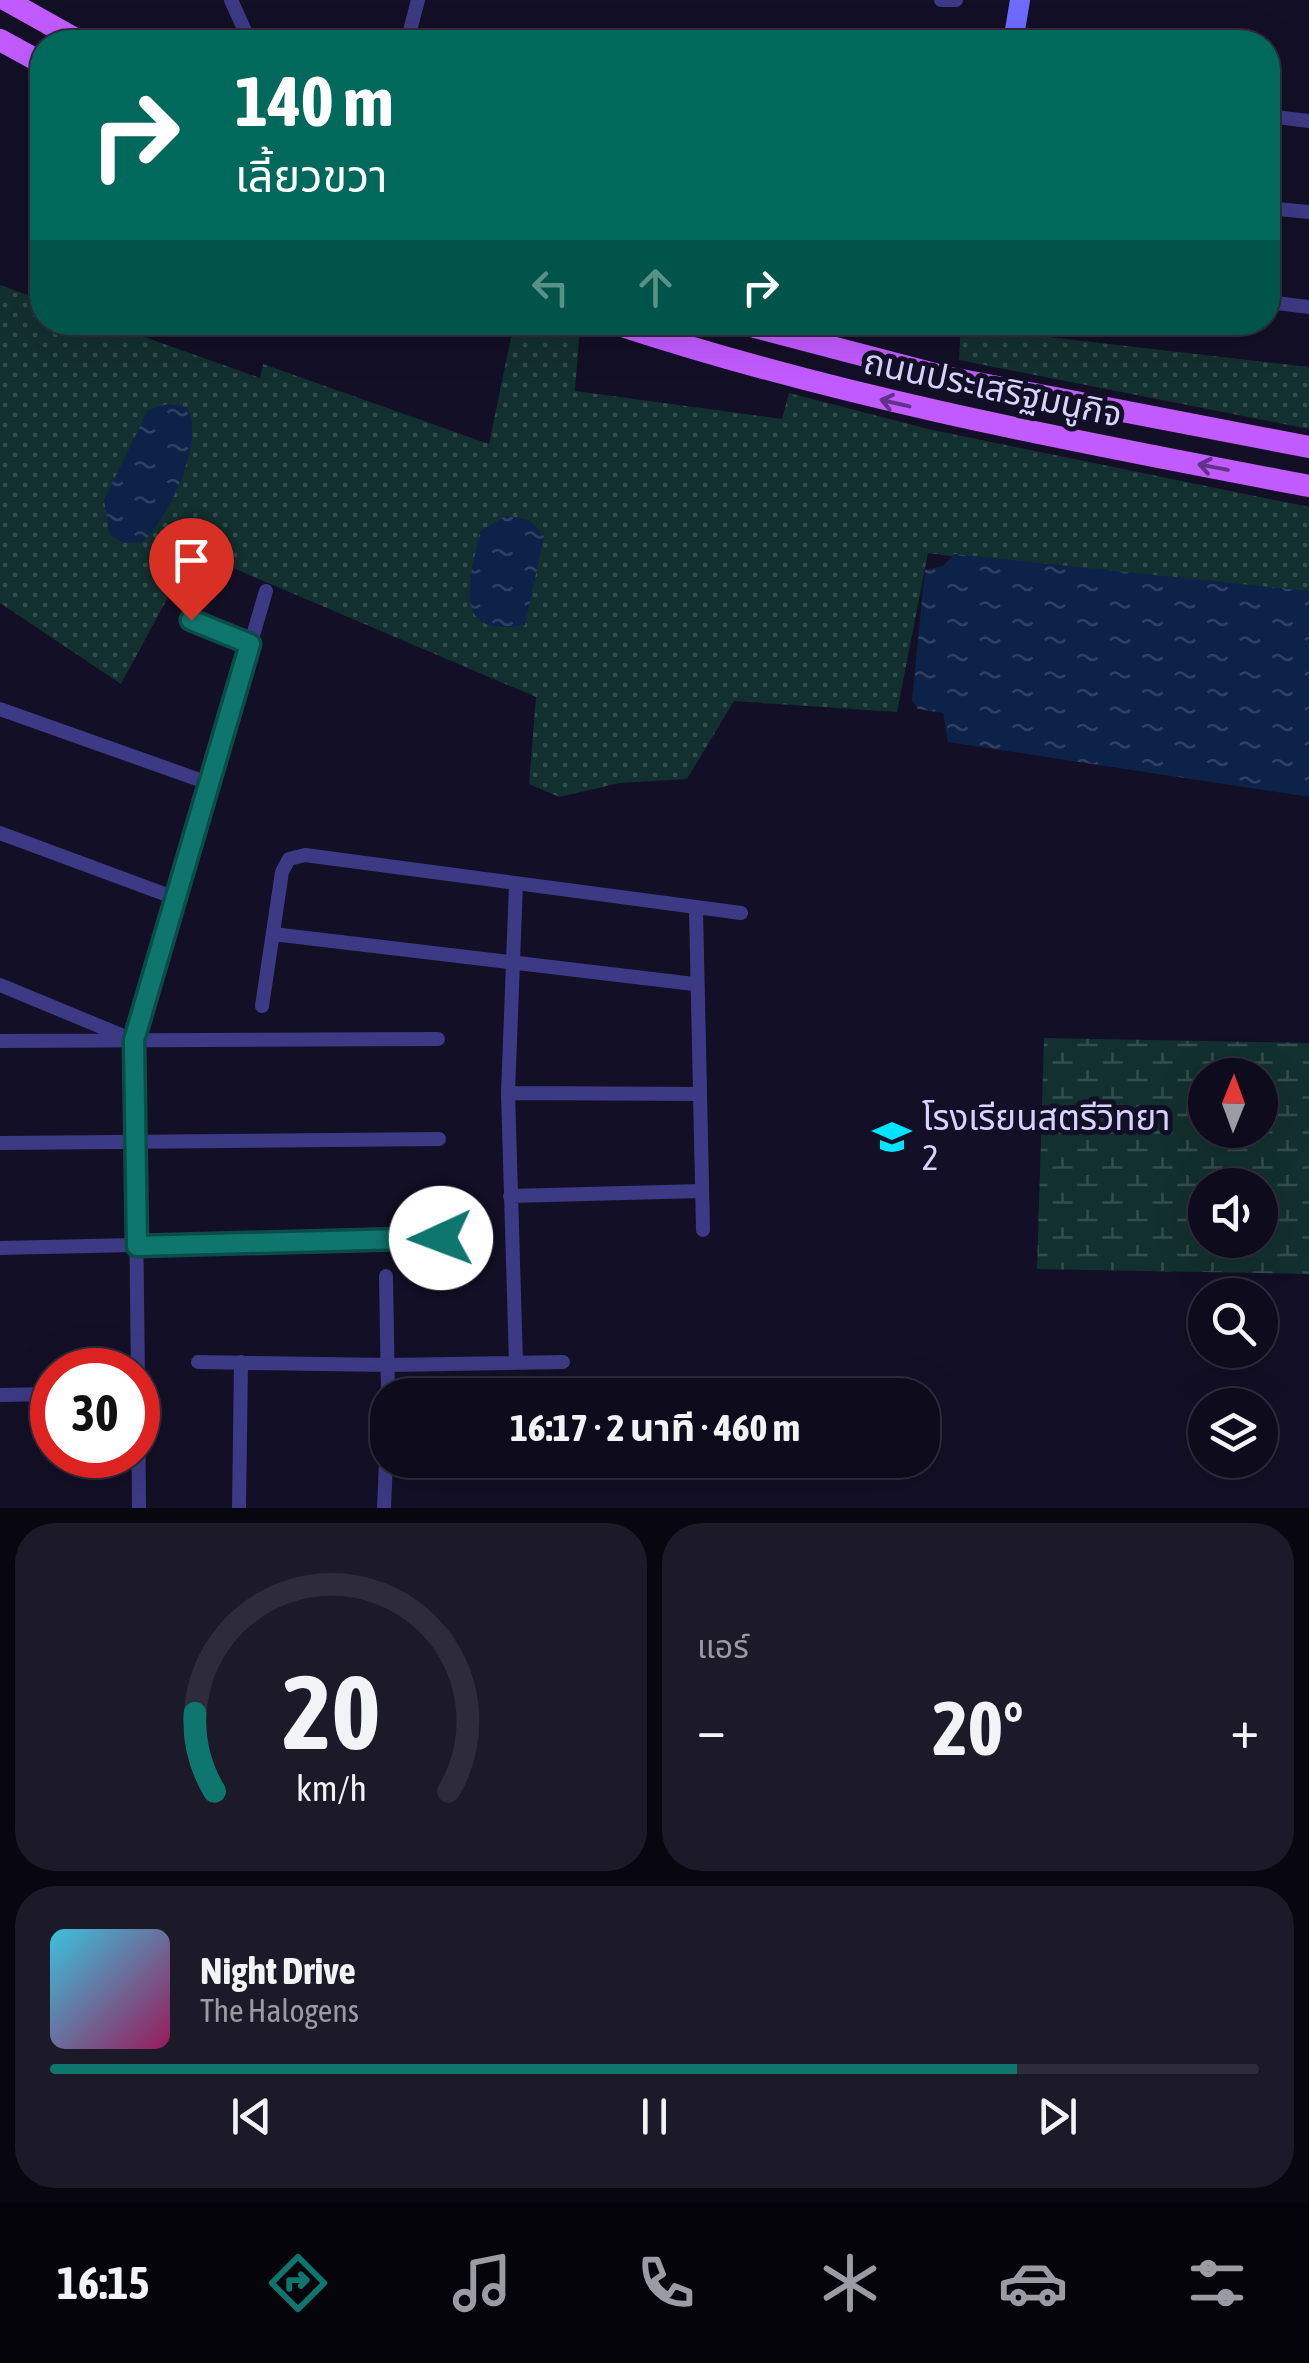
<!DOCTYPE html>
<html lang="th">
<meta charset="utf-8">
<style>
:root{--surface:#0e0b1c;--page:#1c1929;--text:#f1f3f6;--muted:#9b9ba3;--line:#2e2b3b;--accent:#0f766e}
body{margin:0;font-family:"Asap Condensed","Noto Sans Thai",sans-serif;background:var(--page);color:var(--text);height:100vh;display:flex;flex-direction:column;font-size:38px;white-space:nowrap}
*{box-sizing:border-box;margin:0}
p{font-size:32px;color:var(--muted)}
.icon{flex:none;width:55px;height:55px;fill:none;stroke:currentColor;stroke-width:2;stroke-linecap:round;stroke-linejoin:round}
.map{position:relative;height:1508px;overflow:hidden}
.details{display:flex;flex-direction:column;gap:15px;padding:15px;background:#08060f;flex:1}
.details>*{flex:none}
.banner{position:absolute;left:30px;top:30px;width:1250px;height:305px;border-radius:40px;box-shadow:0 10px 40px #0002,0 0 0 2px var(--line);background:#00695c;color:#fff;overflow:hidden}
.needle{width:65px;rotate:1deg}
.fabs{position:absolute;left:1188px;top:1058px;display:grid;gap:20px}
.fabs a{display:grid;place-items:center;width:90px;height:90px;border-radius:50%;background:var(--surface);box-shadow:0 10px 40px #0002,0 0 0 2px var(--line);font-size:50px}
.speed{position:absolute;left:30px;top:1348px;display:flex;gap:20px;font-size:50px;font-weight:700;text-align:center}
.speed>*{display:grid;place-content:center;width:130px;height:130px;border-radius:50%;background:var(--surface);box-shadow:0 10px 40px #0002,0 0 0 2px var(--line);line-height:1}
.speed .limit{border:15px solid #d22;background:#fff;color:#111}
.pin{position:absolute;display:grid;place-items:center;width:85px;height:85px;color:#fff;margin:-102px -42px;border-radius:50% 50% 50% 0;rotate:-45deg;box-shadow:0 0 10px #0007}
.pin .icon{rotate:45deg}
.me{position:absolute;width:110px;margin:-55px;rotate:268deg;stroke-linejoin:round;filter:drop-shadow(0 0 8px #0008)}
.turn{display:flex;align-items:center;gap:35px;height:210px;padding:0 40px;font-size:45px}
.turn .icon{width:130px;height:130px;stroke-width:2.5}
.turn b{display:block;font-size:70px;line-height:85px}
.lanes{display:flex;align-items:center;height:95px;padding:0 40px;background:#0003;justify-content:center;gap:50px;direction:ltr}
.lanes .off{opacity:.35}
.big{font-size:75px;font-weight:700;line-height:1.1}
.details .tile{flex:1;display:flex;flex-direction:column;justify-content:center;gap:15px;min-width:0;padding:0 35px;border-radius:40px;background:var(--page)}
.details .dial{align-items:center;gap:0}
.dial svg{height:260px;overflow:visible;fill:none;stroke:var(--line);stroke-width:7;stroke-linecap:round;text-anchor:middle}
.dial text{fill:var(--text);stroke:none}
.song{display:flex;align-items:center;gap:30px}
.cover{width:120px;height:120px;border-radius:15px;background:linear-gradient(135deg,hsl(190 70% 55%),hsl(330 70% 35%))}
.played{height:10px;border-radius:5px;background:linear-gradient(90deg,var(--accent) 80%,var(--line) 80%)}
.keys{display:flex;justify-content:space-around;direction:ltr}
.heat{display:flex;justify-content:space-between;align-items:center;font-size:55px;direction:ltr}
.details .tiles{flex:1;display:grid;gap:15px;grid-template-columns:1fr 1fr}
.tile:last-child{grid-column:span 2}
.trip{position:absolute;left:370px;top:1378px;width:570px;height:100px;border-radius:40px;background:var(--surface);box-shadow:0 10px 40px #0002,0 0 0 2px var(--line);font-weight:700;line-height:100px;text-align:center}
.tab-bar{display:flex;height:160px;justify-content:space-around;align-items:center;background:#06040b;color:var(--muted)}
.tab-bar .icon{width:70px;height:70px}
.tab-bar .selected{color:var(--accent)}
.tab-bar b{font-size:45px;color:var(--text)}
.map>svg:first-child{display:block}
.grass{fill:url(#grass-dots)}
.wetland{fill:url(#wetland-marsh);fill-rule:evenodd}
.water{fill:url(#water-ripples)}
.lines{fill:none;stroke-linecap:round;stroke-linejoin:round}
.street{stroke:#3d3a85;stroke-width:14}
.secondary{stroke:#6f6bff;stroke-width:20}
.primary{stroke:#c25bff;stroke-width:22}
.oneway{stroke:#623188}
.route-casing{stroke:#0a4d48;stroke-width:25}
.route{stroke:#0f766e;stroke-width:18}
.labels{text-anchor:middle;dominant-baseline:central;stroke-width:10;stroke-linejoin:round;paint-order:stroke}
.street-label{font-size:35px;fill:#d9d4ff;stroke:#130f26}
.poi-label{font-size:35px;fill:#d9d4ff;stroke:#130f26;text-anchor:start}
</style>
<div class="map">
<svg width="1309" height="1508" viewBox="0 0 1309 1508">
<defs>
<pattern id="grass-dots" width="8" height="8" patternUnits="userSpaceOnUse" patternTransform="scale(2.5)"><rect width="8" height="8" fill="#12302f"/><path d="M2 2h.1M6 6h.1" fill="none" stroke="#344d4e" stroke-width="1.8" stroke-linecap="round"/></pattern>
<pattern id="wetland-marsh" width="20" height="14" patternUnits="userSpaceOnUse" patternTransform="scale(2.5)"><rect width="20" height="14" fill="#12302f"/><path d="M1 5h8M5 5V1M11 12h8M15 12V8" fill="none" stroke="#344d4e"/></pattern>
<pattern id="water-ripples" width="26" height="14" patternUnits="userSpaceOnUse" patternTransform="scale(2.5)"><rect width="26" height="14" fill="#0c2248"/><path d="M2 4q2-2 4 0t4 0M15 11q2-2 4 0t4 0" fill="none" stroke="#2f4163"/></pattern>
</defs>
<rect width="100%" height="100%" fill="#130f26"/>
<!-- grass -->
<path class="grass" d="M0 285 42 300V322L105 323 260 378 263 364 489 444 514 323H573L580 325 575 391 782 419 789 393 928 429 1309 507V605L928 553 897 712 734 701 687 779 620 783 559 797 529 784 536 697 193 551 121 684 0 603Z
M961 327 1309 367V429L959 360Z"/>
<!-- wetland -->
<path class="wetland" d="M1044 1038 1309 1043V1274L1037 1269ZM1205 1075H1260V1130H1205ZM1205 1185H1260V1240H1205Z"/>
<!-- water -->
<path class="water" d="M168 404 187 407C206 441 169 516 143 542L124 543 110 535 104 500 148 410Z
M506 516 529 520 544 536 525 625C448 639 471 579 480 531Z
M954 554 1309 591V797L948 742 943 713 918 709 912 700 925 570 943 566Z"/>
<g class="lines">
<!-- street -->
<path class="street" d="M231 0 250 42
M941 0H956
M407 42 418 0
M1268 116 1309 121
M1268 208 1309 212
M1268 302 1309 307
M191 621 251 644
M0 709 211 784
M0 833 178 899
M696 909 703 1230
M273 934 694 984
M0 985 133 1040
M262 1006 282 872 289 859 305 855 741 913
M0 1041 438 1039
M508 1093 700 1094
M0 1143 439 1139
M510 1196 702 1191
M0 1248 441 1238
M386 1276 388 1395
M198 1362 389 1365 563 1362
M516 1362 508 1093 516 884
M138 1378 134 1040 266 591
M0 1395 52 1394
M138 1403 139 1508
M239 1508 241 1362
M384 1508 388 1416"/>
<!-- secondary -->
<path class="secondary" d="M1013 42 1020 0"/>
<!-- primary -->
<path class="primary" d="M6 0 81 42
M0 40 42 63
M610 322C839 398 1073 441 1309 486
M736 322 946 377 1309 447"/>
</g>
<!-- one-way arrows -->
<defs><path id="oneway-shaft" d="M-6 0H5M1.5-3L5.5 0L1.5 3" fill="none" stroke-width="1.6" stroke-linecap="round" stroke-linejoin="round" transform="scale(2.5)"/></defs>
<g class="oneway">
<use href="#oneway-shaft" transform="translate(895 403) rotate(-167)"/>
<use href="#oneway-shaft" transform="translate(1213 467) rotate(-169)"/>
</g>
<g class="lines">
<!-- route casing -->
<g class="route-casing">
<path id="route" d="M191 620 250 644 134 1040 137 1246 441 1238"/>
</g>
<!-- route -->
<use href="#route" class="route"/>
</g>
<!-- icons -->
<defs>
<g id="school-bare" transform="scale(3)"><path d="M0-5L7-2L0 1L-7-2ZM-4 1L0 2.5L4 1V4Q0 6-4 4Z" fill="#00e5ff" stroke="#130f26" stroke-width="2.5" paint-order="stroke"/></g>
</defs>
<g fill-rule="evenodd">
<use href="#school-bare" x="892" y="1137"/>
</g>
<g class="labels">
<!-- street labels -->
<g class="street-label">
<text transform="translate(993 387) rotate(12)">ถนนประเสริฐมนูกิจ</text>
</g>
<!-- poi labels -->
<g class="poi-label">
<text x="922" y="1117">โรงเรียนสตรีวิทยา<tspan x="922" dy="40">2</tspan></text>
</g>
</g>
</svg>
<div class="fabs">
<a><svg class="needle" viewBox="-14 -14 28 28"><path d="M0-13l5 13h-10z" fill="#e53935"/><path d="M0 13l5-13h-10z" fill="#9b9ba3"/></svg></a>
<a><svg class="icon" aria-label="sound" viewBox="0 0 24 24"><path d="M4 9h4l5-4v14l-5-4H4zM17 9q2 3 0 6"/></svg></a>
<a><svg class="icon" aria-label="search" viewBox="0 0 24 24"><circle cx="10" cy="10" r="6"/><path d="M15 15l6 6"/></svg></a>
<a><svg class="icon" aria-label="layers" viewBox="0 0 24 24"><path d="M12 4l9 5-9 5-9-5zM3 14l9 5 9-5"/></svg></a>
</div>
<div class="speed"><div class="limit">30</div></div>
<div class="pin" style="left:191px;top:620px;background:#d93025"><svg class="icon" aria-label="arrive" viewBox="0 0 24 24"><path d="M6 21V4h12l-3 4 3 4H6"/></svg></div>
<svg class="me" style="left:441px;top:1238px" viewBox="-20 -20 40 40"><circle r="19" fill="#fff"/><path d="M0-13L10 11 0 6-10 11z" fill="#0f766e"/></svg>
<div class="trip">16:17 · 2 นาที · 460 m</div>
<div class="banner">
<div class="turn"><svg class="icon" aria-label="right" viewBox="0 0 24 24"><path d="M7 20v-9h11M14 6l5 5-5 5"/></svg><div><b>140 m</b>เลี้ยวขวา</div></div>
<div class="lanes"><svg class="icon off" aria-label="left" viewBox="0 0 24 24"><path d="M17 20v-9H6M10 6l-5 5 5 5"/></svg><svg class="icon off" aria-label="ahead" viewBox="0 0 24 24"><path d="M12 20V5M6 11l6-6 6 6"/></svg><svg class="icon" aria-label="right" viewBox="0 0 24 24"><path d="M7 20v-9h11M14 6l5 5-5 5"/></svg></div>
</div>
</div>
<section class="details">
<div class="tiles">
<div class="tile dial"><svg viewBox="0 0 100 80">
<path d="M14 69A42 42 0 1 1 86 69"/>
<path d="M14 69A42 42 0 0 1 8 45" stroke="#0f766e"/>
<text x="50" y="56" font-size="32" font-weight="700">20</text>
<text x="50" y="72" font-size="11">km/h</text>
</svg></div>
<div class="tile"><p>แอร์</p>
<div class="heat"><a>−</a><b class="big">20°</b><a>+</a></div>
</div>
<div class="tile">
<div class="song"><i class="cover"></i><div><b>Night Drive</b><p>The Halogens</p></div></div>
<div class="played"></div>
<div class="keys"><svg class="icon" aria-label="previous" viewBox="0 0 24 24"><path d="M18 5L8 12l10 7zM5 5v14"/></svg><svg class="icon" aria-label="pause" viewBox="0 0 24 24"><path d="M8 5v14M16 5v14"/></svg><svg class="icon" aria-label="next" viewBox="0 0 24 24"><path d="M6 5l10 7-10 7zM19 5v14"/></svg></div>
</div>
</div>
</section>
<nav class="tab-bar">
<b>16:15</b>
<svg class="icon selected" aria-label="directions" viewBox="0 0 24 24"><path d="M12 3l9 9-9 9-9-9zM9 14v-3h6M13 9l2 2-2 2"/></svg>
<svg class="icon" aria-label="music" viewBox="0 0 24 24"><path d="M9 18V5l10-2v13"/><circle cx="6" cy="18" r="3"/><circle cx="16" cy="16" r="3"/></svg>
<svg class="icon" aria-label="phone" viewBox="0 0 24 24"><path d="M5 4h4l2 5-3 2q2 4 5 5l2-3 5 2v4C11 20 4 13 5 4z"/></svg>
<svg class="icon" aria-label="climate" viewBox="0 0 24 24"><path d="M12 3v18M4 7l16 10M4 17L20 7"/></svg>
<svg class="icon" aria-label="car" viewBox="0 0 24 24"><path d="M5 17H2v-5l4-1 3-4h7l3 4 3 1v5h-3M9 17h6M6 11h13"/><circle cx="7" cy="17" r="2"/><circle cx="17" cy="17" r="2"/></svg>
<svg class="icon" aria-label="filters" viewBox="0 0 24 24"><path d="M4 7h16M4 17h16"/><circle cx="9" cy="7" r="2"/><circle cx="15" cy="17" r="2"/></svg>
</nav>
